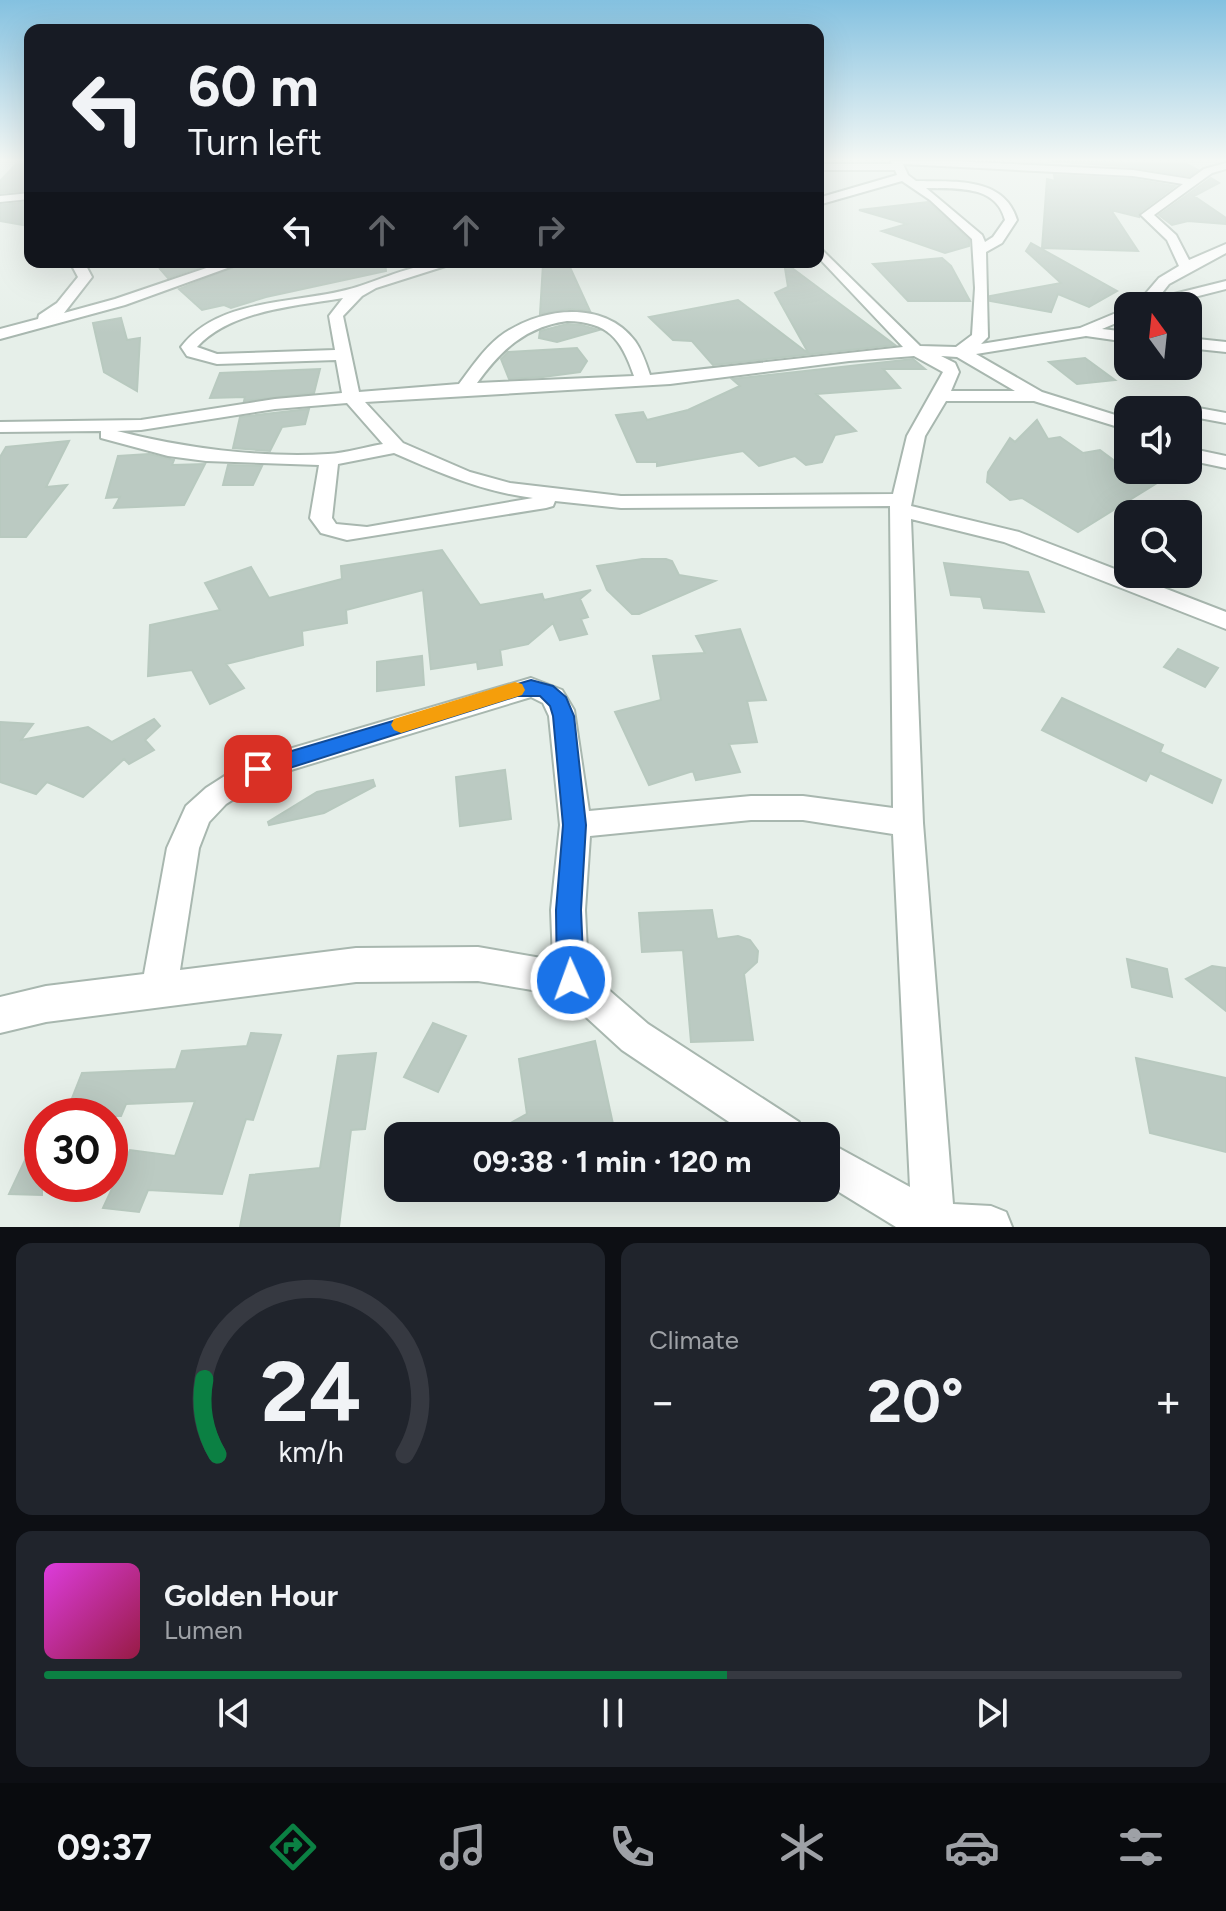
<!DOCTYPE html>
<meta charset="utf-8">
<style>
:root{--surface:#171b24;--page:#20242c;--text:#f1f3f6;--muted:#9ea1a6;--line:#363941;--accent:#0b8043}
body{margin:0;font-family:Figtree,sans-serif;background:var(--page);color:var(--text);height:100vh;display:flex;flex-direction:column;font-size:30px;white-space:nowrap}
*{box-sizing:border-box;margin:0}
p{font-size:26px;color:var(--muted)}
.icon{flex:none;width:44px;height:44px;fill:none;stroke:currentColor;stroke-width:2;stroke-linecap:round;stroke-linejoin:round}
.map{position:relative;height:1227px;overflow:hidden}
.side{display:flex;flex-direction:column;gap:16px;padding:16px;background:#0d0f14;flex:1}
.side>*{flex:none}
.guide{position:absolute;left:24px;top:24px;width:800px;height:244px;border-radius:16px;box-shadow:0 8px 32px #0002;background:#171b24;color:var(--text);overflow:hidden}
.needle{width:52px;rotate:345deg}
.tools{position:absolute;left:1114px;top:292px;display:grid;gap:16px}
.tools a{display:grid;place-items:center;width:88px;height:88px;border-radius:16px;background:var(--surface);box-shadow:0 8px 32px #0002;font-size:40px}
.speed{position:absolute;left:24px;top:1098px;display:flex;gap:16px;font-size:40px;font-weight:700;text-align:center}
.speed>*{display:grid;place-content:center;width:104px;height:104px;border-radius:50%;background:var(--surface);box-shadow:0 8px 32px #0002;line-height:1}
.speed .limit{border:12px solid #d22;background:#fff;color:#111}
.pin{position:absolute;display:grid;place-items:center;width:68px;height:68px;color:#fff;margin:-34px;border-radius:16px;box-shadow:0 4px 12px #0006}
.me{position:absolute;width:88px;margin:-44px;rotate:358deg;stroke-linejoin:round;filter:drop-shadow(0 0 6px #0008)}
.turn{display:flex;align-items:center;gap:28px;height:168px;padding:0 32px;font-size:36px}
.turn .icon{width:104px;height:104px;stroke-width:2.5}
.turn b{display:block;font-size:56px;line-height:68px}
.lanes{display:flex;align-items:center;height:76px;padding:0 32px;background:#0003;justify-content:center;gap:40px;direction:ltr}
.lanes .off{opacity:.35}
.big{font-size:60px;font-weight:700;line-height:1.1}
.side .card{flex:1;display:flex;flex-direction:column;justify-content:center;gap:12px;min-width:0;padding:0 28px;border-radius:16px;background:var(--page)}
.side .dial{align-items:center;gap:0}
.dial svg{height:208px;overflow:visible;fill:none;stroke:var(--line);stroke-width:7;stroke-linecap:round;text-anchor:middle}
.dial text{fill:var(--text);stroke:none}
.song{display:flex;align-items:center;gap:24px}
.cover{width:96px;height:96px;border-radius:12px;background:linear-gradient(135deg,hsl(300 70% 55%),hsl(340 70% 35%))}
.played{height:8px;border-radius:4px;background:linear-gradient(90deg,var(--accent) 60%,var(--line) 60%)}
.keys{display:flex;justify-content:space-around;direction:ltr}
.heat{display:flex;justify-content:space-between;align-items:center;font-size:44px;direction:ltr}
.side .tiles{flex:1;display:grid;gap:16px;grid-template-columns:1fr 1fr}
.card:last-child{grid-column:span 2}
.trip{position:absolute;left:384px;top:1122px;width:456px;height:80px;border-radius:16px;background:var(--surface);box-shadow:0 8px 32px #0002;font-weight:700;line-height:80px;text-align:center}
.tab-bar{display:flex;height:128px;justify-content:space-around;align-items:center;background:#090b0e;color:var(--muted)}
.tab-bar .icon{width:56px;height:56px}
.tab-bar .current{color:var(--accent)}
.tab-bar b{font-size:36px;color:var(--text)}
.map>svg:first-child{display:block}
.building{fill:#bbcac2;stroke:#b8c9bf;stroke-width:2}
.lines{fill:none;stroke-linecap:round;stroke-linejoin:round}
.minor-casing{stroke:#a8b7af;stroke-width:4}
.minor{fill:#fff;fill-rule:evenodd}
.route{fill:#1a73e8;stroke:#114b97;stroke-width:2}
.slow{fill:#f59e0b}
</style>
<div class="map">
<svg width="1226" height="1227" viewBox="0 0 1226 1227">
<rect width="100%" height="100%" fill="#e6efe9"/>
<!-- building -->
<path class="building" d="M19 161H29V190L0 193V181Z
M1052 161 1187 164 1198 170 1189 176 1133 167Z
M1054 175 1133 179 1175 186 1139 213V217L1111 210 1138 251 1042 248 1047 179 1055 181Z
M1211 178 1219 183 1194 196 1226 218V224L1188 221 1172 225 1159 215Z
M29 202V226L0 221V205Z
M928 202 969 240V246L945 253 882 231 907 224 859 210Z
M1031 243 1117 291 1089 307 1058 294 1051 312 990 301V296L1061 283 1026 251Z
M942 258 951 266 970 301H908L873 264Z
M177 262H215L168 278 160 269Z
M247 262H385L386 271 266 297 231 308 224 305 202 310 179 289Z
M784 262 895 345 713 365 692 341 673 340 649 317 738 300 809 354 775 293 788 287Z
M568 263 590 311 569 309 540 314 543 264Z
M121 318 127 340 140 338 137 391 104 372 93 323Z
M567 324 581 325 599 330 557 342 539 338 540 331Z
M577 348 587 361 580 372 543 377 509 379 501 359 508 352Z
M1085 358 1115 380 1077 384 1049 362Z
M913 359 925 369H883L900 388 816 394 856 431 835 435 822 462 806 465 795 456 759 466 743 451 657 466V462H637L616 415 643 412 647 420 688 410 740 386 732 379Z
M320 369 314 393 244 401 245 397 210 398 220 373Z
M309 409 305 424 282 427 270 451 233 448 240 417Z
M1037 420 1048 439 1060 437 1083 453 1100 450 1127 470H1178L1078 532 1022 498 1010 500 987 482 988 472 1010 438 1015 442Z
M69 441 46 487 67 485 26 537H0V457L6 447Z
M149 454 174 460 172 465 205 464 184 505 114 508 120 497 106 498 118 456Z
M228 465 262 466 253 485H223Z
M442 550 480 605 542 594 544 600 591 590 580 599 588 617 581 619 587 634 560 640 553 623 528 644 500 650 502 665 478 669 477 662 431 669 423 590 346 610 347 623 302 631 303 645 226 664 244 688 210 704 192 670 148 676 150 625 220 610 205 583 251 567 269 598 342 579 341 566Z
M642 559H666L672 561 679 575 715 581 639 614H632L607 590 597 566Z
M944 563 1028 572 1044 612 984 608 981 597 951 595Z
M740 629 766 700 747 701 757 742 729 744 740 772 696 780 693 771 649 785 615 712 661 700 653 656 705 653 696 636Z
M1178 649 1218 668 1205 687 1164 667Z
M422 656 424 685 377 691V662Z
M1062 698 1163 745 1160 752 1221 780 1212 803 1150 773 1146 781 1042 730Z
M154 719 160 726 145 740 154 750 129 764 124 759 83 797 47 782 36 794 0 782V722L33 724 21 740 88 727 112 742Z
M505 770 511 819 460 826 456 777Z
M373 780 375 786 324 813 269 825 268 822 317 792Z
M712 910 717 939 738 936 750 940 758 951 757 962 744 974 753 1040 691 1042 683 950 642 952 639 913Z
M1127 959 1167 969 1172 997 1132 987Z
M1212 966 1226 968V1011L1186 979Z
M433 1023 466 1036 438 1092 404 1077Z
M251 1033 281 1035 253 1120 246 1119 222 1194 148 1190 139 1212 103 1208 130 1150 175 1156 195 1101 126 1104 121 1116H65L82 1073 176 1069 182 1051 247 1046Z
M595 1041 613 1124 593 1129 594 1136H487L527 1114 519 1059Z
M376 1053 365 1129 351 1130 339 1227H240L250 1175 320 1168 338 1056Z
M1136 1058 1226 1078V1152L1150 1133Z
M42 1124V1195L9 1194Z"/>
<g class="lines">
<!-- minor casing -->
<g class="minor-casing">
<path id="minor" d="M891 161H951L1133 170 1190 179 1204 169 1226 163V169L1212 173 1154 215 1176 235 1189 260 1226 244V253L1169 284 1158 298 1226 281V289L1159 306H1135L1159 278 1179 266 1167 240 1141 215 1183 184 1133 176 903 164 908 175 916 181C953 182 1004 176 1017 220L1002 243 986 252 988 337 981 344 1080 328 1128 308V318L1102 329 1128 332V342L1086 336 976 354 1042 392 1128 419V430L1034 401H946L925 436 911 506 1019 532 1226 612V629L1004 542 911 519 923 823 953 1204 991 1206 1006 1212 1012 1227H896L826 1184V1141L910 1187 893 834 803 820H751L590 836 585 910 588 972 648 1024 799 1122 805 1136H750L622 1050 562 995 478 981 356 982 46 1022 0 1033V997L46 986 144 974 167 848 186 806 206 788 248 761 531 678 562 690 574 710 589 811 751 796H803L893 808 890 506 621 508 555 501 553 506 546 508 347 540 321 533 310 518 319 465 206 461 168 456 101 438V431L0 432V422L141 420 275 399 342 393 336 360 217 364 187 356 181 347C221 295 302 305 357 287 393 275 419 262 458 262L376 288 362 296 343 316 359 392 459 384C471 368 483 350 499 337 537 308 603 298 635 341 642 351 646 363 650 375L903 347 818 257V246L920 346 956 347 972 335 975 288 972 239 930 200 902 181 818 205V198L897 175 895 170H818V164H892ZM926 188C955 189 996 184 1005 220L993 237 985 242 982 235ZM343 298 329 316 335 350 217 354 197 347C231 310 296 306 343 298ZM567 321C608 322 621 338 634 376L477 383C501 350 525 327 567 321ZM914 356 943 372 907 436 893 494 621 496 510 483 470 472 403 443 365 402 670 384 849 361ZM941 356 957 357 1015 391H951L959 372 955 363ZM347 403 383 444C365 447 346 453 328 454 260 458 183 448 117 431L141 430 275 409ZM394 453C440 473 483 492 533 498L367 527 336 524 332 518 338 464ZM531 697 543 703 549 716 560 825 551 910 553 960 478 947 356 948 180 970 199 848 209 822 226 804 268 777Z
M30 193V199L0 202V196Z
M70 262H84L92 277 64 313 115 299 224 262H244L125 305 0 339V329L38 319 39 315 57 303 78 277Z
M1188 338 1226 342V352L1188 348Z
M1182 405 1226 413V423L1188 416V410H1173Z
M1188 448 1226 456V468L1188 460Z"/>
</g>
<!-- minor -->
<use href="#minor" class="minor"/>
</g>
<!-- sky -->
<linearGradient id="sky" x2="0" y2="1"><stop stop-color="#84c1e0"/><stop offset="0.48" stop-color="#f4f8f5"/><stop offset="1" stop-color="#f4f8f5" stop-opacity="0"/></linearGradient>
<rect width="1226" height="333" fill="url(#sky)"/>
<!-- route -->
<path class="route" d="M531 680 553 686 566 697 574 716 586 825 581 910 584 980 580 989 571 993 561 989 557 980 556 910 563 825 553 716 550 706 540 696H517L258 778 250 775 247 769 250 763 258 761Z"/>
<!-- slow -->
<path class="slow" d="M515 682 522 684 525 690 522 695 401 733 394 730 391 725 394 719Z"/>
</svg>
<div class="tools">
<a><svg class="needle" viewBox="-14 -14 28 28"><path d="M0-13l5 13h-10z" fill="#e53935"/><path d="M0 13l5-13h-10z" fill="#9ea1a6"/></svg></a>
<a><svg class="icon" aria-label="sound" viewBox="0 0 24 24"><path d="M4 9h4l5-4v14l-5-4H4zM17 9q2 3 0 6"/></svg></a>
<a><svg class="icon" aria-label="search" viewBox="0 0 24 24"><circle cx="10" cy="10" r="6"/><path d="M15 15l6 6"/></svg></a>
</div>
<div class="speed"><div class="limit">30</div></div>
<div class="pin" style="left:258px;top:769px;background:#d93025"><svg class="icon" aria-label="arrive" viewBox="0 0 24 24"><path d="M6 21V4h12l-3 4 3 4H6"/></svg></div>
<svg class="me" style="left:571px;top:980px" viewBox="-20 -20 40 40"><circle r="17" fill="#1a73e8" stroke="#fff" stroke-width="3"/><path d="M0-11L8 9 0 5-8 9z" fill="#fff"/></svg>
<div class="trip">09:38 · 1 min · 120 m</div>
<div class="guide">
<div class="turn"><svg class="icon" aria-label="left" viewBox="0 0 24 24"><path d="M17 20v-9H6M10 6l-5 5 5 5"/></svg><div><b>60 m</b>Turn left</div></div>
<div class="lanes"><svg class="icon" aria-label="left" viewBox="0 0 24 24"><path d="M17 20v-9H6M10 6l-5 5 5 5"/></svg><svg class="icon off" aria-label="ahead" viewBox="0 0 24 24"><path d="M12 20V5M6 11l6-6 6 6"/></svg><svg class="icon off" aria-label="ahead" viewBox="0 0 24 24"><path d="M12 20V5M6 11l6-6 6 6"/></svg><svg class="icon off" aria-label="right" viewBox="0 0 24 24"><path d="M7 20v-9h11M14 6l5 5-5 5"/></svg></div>
</div>
</div>
<section class="side">
<div class="tiles">
<div class="card dial"><svg viewBox="0 0 100 80">
<path d="M14 69A42 42 0 1 1 86 69"/>
<path d="M14 69A42 42 0 0 1 9 40" stroke="#0b8043"/>
<text x="50" y="56" font-size="32" font-weight="700">24</text>
<text x="50" y="72" font-size="11">km/h</text>
</svg></div>
<div class="card"><p>Climate</p>
<div class="heat"><a>−</a><b class="big">20°</b><a>+</a></div>
</div>
<div class="card">
<div class="song"><i class="cover"></i><div><b>Golden Hour</b><p>Lumen</p></div></div>
<div class="played"></div>
<div class="keys"><svg class="icon" aria-label="previous" viewBox="0 0 24 24"><path d="M18 5L8 12l10 7zM5 5v14"/></svg><svg class="icon" aria-label="pause" viewBox="0 0 24 24"><path d="M8 5v14M16 5v14"/></svg><svg class="icon" aria-label="next" viewBox="0 0 24 24"><path d="M6 5l10 7-10 7zM19 5v14"/></svg></div>
</div>
</div>
</section>
<nav class="tab-bar">
<b>09:37</b>
<svg class="icon current" aria-label="directions" viewBox="0 0 24 24"><path d="M12 3l9 9-9 9-9-9zM9 14v-3h6M13 9l2 2-2 2"/></svg>
<svg class="icon" aria-label="music" viewBox="0 0 24 24"><path d="M9 18V5l10-2v13"/><circle cx="6" cy="18" r="3"/><circle cx="16" cy="16" r="3"/></svg>
<svg class="icon" aria-label="phone" viewBox="0 0 24 24"><path d="M5 4h4l2 5-3 2q2 4 5 5l2-3 5 2v4C11 20 4 13 5 4z"/></svg>
<svg class="icon" aria-label="climate" viewBox="0 0 24 24"><path d="M12 3v18M4 7l16 10M4 17L20 7"/></svg>
<svg class="icon" aria-label="car" viewBox="0 0 24 24"><path d="M5 17H2v-5l4-1 3-4h7l3 4 3 1v5h-3M9 17h6M6 11h13"/><circle cx="7" cy="17" r="2"/><circle cx="17" cy="17" r="2"/></svg>
<svg class="icon" aria-label="filters" viewBox="0 0 24 24"><path d="M4 7h16M4 17h16"/><circle cx="9" cy="7" r="2"/><circle cx="15" cy="17" r="2"/></svg>
</nav>
